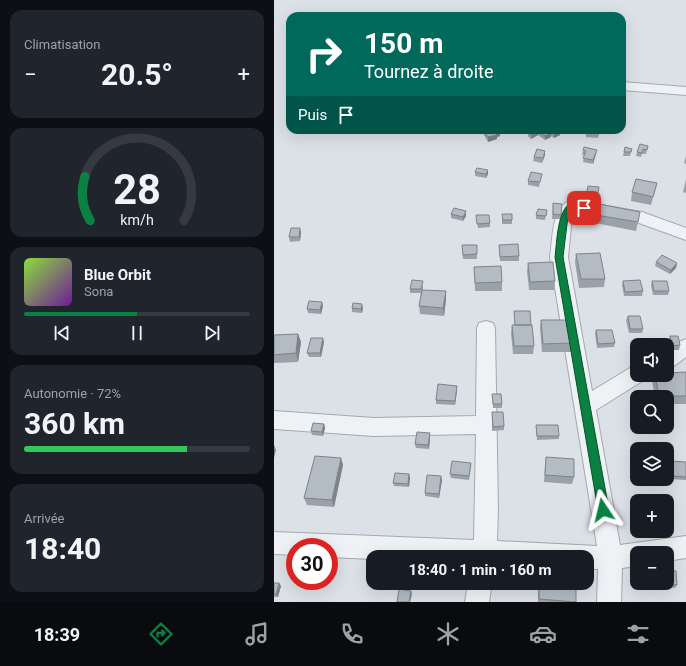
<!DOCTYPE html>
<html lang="fr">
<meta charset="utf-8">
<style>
:root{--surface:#171b24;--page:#20242c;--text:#f1f3f6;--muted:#9ea1a6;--line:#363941;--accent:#0b8043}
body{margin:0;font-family:Roboto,sans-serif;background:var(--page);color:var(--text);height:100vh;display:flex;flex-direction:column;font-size:15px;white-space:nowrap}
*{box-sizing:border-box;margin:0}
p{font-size:13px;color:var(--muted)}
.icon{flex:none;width:22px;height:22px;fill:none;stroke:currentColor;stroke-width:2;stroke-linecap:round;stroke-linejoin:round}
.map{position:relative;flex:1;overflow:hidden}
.side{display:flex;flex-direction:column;gap:10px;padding:10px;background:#0d0f14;width:274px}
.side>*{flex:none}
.banner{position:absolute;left:12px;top:12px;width:340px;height:122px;border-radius:12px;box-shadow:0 4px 16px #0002;background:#00695c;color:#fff;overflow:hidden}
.fabs{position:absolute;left:356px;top:338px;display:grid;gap:8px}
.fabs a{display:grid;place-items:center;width:44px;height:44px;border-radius:8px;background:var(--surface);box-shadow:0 4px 16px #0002;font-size:20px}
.speed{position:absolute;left:12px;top:538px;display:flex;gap:8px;font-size:20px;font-weight:700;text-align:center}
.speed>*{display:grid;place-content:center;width:52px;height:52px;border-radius:50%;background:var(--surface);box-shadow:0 4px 16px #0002;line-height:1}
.speed .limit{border:6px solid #d22;background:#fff;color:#111}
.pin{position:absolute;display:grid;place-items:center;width:34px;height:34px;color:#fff;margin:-17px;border-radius:8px;box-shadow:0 2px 6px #0006}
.me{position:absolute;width:44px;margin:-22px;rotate:350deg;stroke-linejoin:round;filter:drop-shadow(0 0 3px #0008)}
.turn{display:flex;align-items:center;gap:14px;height:84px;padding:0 12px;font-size:18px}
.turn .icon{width:52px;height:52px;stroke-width:2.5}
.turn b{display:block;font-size:28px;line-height:34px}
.then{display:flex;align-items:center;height:38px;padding:0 12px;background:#0003;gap:8px;font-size:15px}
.big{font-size:30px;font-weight:700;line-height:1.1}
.side .card{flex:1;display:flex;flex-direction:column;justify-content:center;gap:6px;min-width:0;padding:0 14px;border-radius:12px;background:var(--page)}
.side .dial{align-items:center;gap:0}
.dial svg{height:104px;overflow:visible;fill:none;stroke:var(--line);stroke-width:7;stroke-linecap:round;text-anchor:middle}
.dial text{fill:var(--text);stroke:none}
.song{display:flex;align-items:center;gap:12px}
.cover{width:48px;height:48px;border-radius:6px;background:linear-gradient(135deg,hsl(90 70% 55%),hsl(280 70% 35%))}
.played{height:4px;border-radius:2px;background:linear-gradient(90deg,var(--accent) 50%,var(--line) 50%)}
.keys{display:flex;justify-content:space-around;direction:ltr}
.heat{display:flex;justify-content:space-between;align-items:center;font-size:22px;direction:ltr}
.charge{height:6px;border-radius:3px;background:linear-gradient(90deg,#34c759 72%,var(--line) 0)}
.trip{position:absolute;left:92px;top:550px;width:228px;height:40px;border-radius:12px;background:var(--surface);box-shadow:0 4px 16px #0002;font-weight:700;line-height:40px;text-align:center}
.tab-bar{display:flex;height:64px;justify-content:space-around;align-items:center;background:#090b0e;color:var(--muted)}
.tab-bar .icon{width:28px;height:28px}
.tab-bar .current{color:var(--accent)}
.tab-bar b{font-size:18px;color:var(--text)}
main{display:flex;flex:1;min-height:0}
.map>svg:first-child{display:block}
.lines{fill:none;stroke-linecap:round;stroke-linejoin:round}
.minor-casing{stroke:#a2a9b1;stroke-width:2}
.minor{fill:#eff2f5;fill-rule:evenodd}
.wall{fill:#9aa1a8}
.shaded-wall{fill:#7d8388}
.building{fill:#b3bbc3;stroke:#7d8388}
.route{fill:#0b8043;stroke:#07532c}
</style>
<main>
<section class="side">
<div class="card"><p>Climatisation</p>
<div class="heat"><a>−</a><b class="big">20.5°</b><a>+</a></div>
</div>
<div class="card dial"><svg viewBox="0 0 100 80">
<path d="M14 69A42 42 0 1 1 86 69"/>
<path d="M14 69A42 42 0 0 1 10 35" stroke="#0b8043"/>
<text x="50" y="56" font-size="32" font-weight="700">28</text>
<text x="50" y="72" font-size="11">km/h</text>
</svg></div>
<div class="card">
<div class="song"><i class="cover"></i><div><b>Blue Orbit</b><p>Sona</p></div></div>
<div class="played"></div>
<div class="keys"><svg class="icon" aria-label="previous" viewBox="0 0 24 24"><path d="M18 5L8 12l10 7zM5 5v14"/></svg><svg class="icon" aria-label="pause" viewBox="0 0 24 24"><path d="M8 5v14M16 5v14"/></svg><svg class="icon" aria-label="next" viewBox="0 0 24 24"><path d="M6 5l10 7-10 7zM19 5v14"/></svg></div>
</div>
<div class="card"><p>Autonomie · 72%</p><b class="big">360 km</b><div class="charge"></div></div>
<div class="card"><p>Arrivée</p><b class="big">18:40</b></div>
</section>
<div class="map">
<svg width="412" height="602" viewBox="0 0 412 602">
<rect width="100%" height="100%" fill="#dce1e7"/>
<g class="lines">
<!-- minor casing -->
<g class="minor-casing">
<path id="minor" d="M348 82 412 87V95L348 90Z
M298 200 368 212 412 228V240L365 223 302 211 298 217 294 257 318 391 356 368 363 366V375H372L370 380 322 410 346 545 412 536V558L393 561V553H363V566L348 568 347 602H323L324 569H313V557H99V559L55 557V547H21V555L0 554V532L200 540 202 434 100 436 0 429V411L100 418 202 416 203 328 205 323 212 321 219 323 221 328 224 511 223 541 323 546 276 257C279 239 277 205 298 200Z
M412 339V357L400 366 393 368V350L405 342Z
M194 583H218L215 602H191Z"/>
</g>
<!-- minor -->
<use href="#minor" class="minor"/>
</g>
<!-- wall -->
<path class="wall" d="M209 130H225L226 132V136L223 137V139L214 142 209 133Z
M258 130H286V135L280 138 277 136V137L271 140 264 135 257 139 254 136V132Z
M312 130 325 134 324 138 312 137Z
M374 146 372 154H368L367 157 362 156 363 152Z
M351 147 358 149 356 156H349Z
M309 150 322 154 319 164 309 162 310 155H308Z
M271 151V155L268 163 259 161 260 157Z
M412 156V164L410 163Z
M201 172 214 174 212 178 201 176Z
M267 178 265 187 254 185V181Z
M412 179V193L409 192Z
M383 183 377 205 357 201 358 192Z
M314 186 325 187 323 198 312 196Z
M279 203 288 204 287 219H278Z
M273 210 271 220 262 219V215Z
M192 211V216L189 221 177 218V214Z
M366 212 362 231 321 223 322 215Z
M228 214 238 220V224H228Z
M202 215 216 223V227L204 228Z
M27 232 26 241 16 242 15 237Z
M188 245 203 254V259H189Z
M225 245 245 256V261H226Z
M302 254 331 279 330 287 305 288 301 262Z
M382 262 403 263 402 268 396 274 381 266Z
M254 263 281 281 280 290H255L253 271Z
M200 267 228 282V291H201Z
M349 281 369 291 368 296H350L348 285Z
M378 281 395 291 394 295H379L377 286Z
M149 285V290L172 299 170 316 146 314 145 306 147 293H136V289Z
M49 306 47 314 34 313 33 309Z
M78 308H89L88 313 78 312Z
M240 311 260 346 259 354H239L237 333 238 325H241Z
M354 316 369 329 368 333H355L352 320Z
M267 320 298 343 297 352H268L266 328Z
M322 330 341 343 340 347 323 348 321 334Z
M24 334 27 342 24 362 0 363V335Z
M396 336 406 345 405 350H397L395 340Z
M362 341 363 345V354L361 345Z
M50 342 47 357H35L33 353Z
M412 372V404H393V397H381L378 381 379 375H393Z
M183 386V390L181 405 162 404V400Z
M218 394 228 404V408H219Z
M218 416 230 426V430L218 431Z
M50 424 51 428 49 436 38 435 37 431Z
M262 425 285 436V439L263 440 262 429Z
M156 437 155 449 142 448 141 444Z
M272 457 300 477 298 484 270 482 271 465Z
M67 458 69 465 60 507 33 505 30 498Z
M396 461 412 462V480L396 479 395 464Z
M197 466 195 480 177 478 176 474Z
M135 474 136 478 135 487 120 486 119 483Z
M167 476 168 480 165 498 151 496V493Z
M362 556 377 585 376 588 362 587 360 560Z
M0 583H5L7 586 4 597H0Z
M264 583H302V602H264Z
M384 583H393L403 585 401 588 385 587Z"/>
<!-- shaded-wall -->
<path class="shaded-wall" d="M286 130V135L280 138V133Z
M264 131V135L257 139 258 135Z
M226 132V136L223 137V139L214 142V137L222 133Z
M277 132V137L271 140V136Z
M323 150 322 154 319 164V160Z
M271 151V155L268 163 269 158Z
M214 170V174L212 178V174Z
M192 211V216L189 221V217Z
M26 228 27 232 26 241 25 237Z
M403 263 402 268 396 274 397 270Z
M172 291V299L170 316 169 308Z
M48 302 49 306 47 314 46 310Z
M88 304 89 308 88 313 87 309Z
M24 334 27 342 24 362 22 353Z
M49 338 50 342 47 357 46 353Z
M183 386V390L181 405V401Z
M50 424 51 428 49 436 48 432Z
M156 433V437L155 449 154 445Z
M0 445 2 450 0 458Z
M67 458 69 465 60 507 58 500Z
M135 474 136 478 135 487 134 484Z
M167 476 168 480 165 498V494Z
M5 583 7 586 4 597 2 594Z
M137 591 138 594 136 602H135Z"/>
<!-- building -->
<path class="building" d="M209 130H225L226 132 222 133 223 135 214 137Z
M258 130H274L277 132 271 136 264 131 258 135 254 132Z
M276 130H286L280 133Z
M312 130H325V134L312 132Z
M366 144 374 146 373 150 369 149 368 153 363 152Z
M310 147 323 150 319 160 309 158 312 151 309 150Z
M351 147 358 149 357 152H350Z
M263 149 271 151 269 158 260 157Z
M203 168 214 170 212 174 201 172Z
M257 172 268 174 266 182 254 181Z
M362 179 383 183 379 197 358 192Z
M314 186 325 187 324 193 313 192Z
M279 203 288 204 287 215 279 214Z
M325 204 366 212 364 222 322 215Z
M180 208 192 211 189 217 177 214Z
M264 209 273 210 272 216 262 215Z
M228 214H238V220H229Z
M202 215H215L216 223 203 224Z
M17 228H26L25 237H15Z
M244 244 245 256 226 257 225 245Z
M188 245H203V254L189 255Z
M326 253 331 279H307L302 254Z
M388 255 403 263 397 270 382 262Z
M279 262 281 281 256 282 254 263Z
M227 266 228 282 201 283 200 267Z
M138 280 149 281 147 289H136Z
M366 280 369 291 351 292 349 281Z
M378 281H393L395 291H380Z
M148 290 172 291 169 308 145 306Z
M35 301 48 302 46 310 33 309Z
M79 303 88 304 87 309 78 308Z
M240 311H256L257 325H241Z
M354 316H366L369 329H356Z
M267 320H295L298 343 269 344Z
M238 325H258L260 346H240Z
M322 330H338L341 343 324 344Z
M24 334 22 353 0 355V335Z
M396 336H404L406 345 398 346Z
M37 338H49L46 353H33Z
M379 340 380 345H363L362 341Z
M412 372V396H385L381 375H393V373Z
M164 384 183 386 181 401 162 400Z
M218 394H227L228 404H219Z
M218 412H229L230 426 219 427Z
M39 423 50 424 48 432 37 431Z
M262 425H284L285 436H263Z
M143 432 156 433 154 445 141 444Z
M41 456 67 458 58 500 30 498Z
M272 457 300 459V477L271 475Z
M178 461 197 463 195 476 176 474Z
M396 461 412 462V477L398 476Z
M121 473 135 474 134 484 119 483Z
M153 475 167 476 165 494 151 493Z
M270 554 288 555V557H270Z
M362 556H363V578Z
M393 570 402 571 403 585 386 584V583H393Z
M0 583H5L2 594H0Z
M265 583H302V602L265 599Z
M363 583H377V585L363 584Z
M125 589 137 591 135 602H123Z"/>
<!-- route -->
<path class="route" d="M298 203 313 206 314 208 310 210 300 209 294 216 289 257 335 510 333 514 329 516 325 514 324 510 281 257C283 243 283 208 298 203Z"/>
</svg>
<div class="fabs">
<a><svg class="icon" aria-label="sound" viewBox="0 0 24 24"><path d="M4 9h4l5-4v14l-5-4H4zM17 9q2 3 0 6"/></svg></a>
<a><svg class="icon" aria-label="search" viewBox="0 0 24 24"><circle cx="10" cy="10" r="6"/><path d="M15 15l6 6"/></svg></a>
<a><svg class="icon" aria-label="layers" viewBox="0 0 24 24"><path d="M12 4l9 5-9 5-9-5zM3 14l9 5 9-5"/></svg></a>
<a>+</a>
<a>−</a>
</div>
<div class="speed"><div class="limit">30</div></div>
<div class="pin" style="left:310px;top:208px;background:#d93025"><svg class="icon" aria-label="arrive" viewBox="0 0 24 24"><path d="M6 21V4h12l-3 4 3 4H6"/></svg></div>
<svg class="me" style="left:329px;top:510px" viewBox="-20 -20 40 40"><path d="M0-17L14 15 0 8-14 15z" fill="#0b8043" stroke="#fff" stroke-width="4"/></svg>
<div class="trip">18:40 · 1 min · 160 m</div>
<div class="banner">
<div class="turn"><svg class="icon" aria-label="right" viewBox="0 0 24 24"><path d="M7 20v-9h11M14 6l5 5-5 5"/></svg><div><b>150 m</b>Tournez à droite</div></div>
<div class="then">Puis<svg class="icon" aria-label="arrive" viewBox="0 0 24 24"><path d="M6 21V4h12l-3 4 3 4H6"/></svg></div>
</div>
</div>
</main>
<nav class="tab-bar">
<b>18:39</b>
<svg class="icon current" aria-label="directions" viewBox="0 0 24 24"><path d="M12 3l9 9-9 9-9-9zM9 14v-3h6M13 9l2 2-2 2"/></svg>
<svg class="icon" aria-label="music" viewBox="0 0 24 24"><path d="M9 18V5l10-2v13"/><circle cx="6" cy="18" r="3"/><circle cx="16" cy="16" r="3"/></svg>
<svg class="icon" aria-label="phone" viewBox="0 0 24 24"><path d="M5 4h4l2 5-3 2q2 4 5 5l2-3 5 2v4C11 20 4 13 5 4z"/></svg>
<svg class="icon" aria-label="climate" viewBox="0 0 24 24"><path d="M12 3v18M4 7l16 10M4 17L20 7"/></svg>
<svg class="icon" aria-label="car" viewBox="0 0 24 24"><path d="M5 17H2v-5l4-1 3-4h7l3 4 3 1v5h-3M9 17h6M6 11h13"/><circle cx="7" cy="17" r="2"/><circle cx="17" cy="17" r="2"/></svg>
<svg class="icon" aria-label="filters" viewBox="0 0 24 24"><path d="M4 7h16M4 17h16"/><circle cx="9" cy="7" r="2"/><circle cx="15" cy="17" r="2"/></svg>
</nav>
